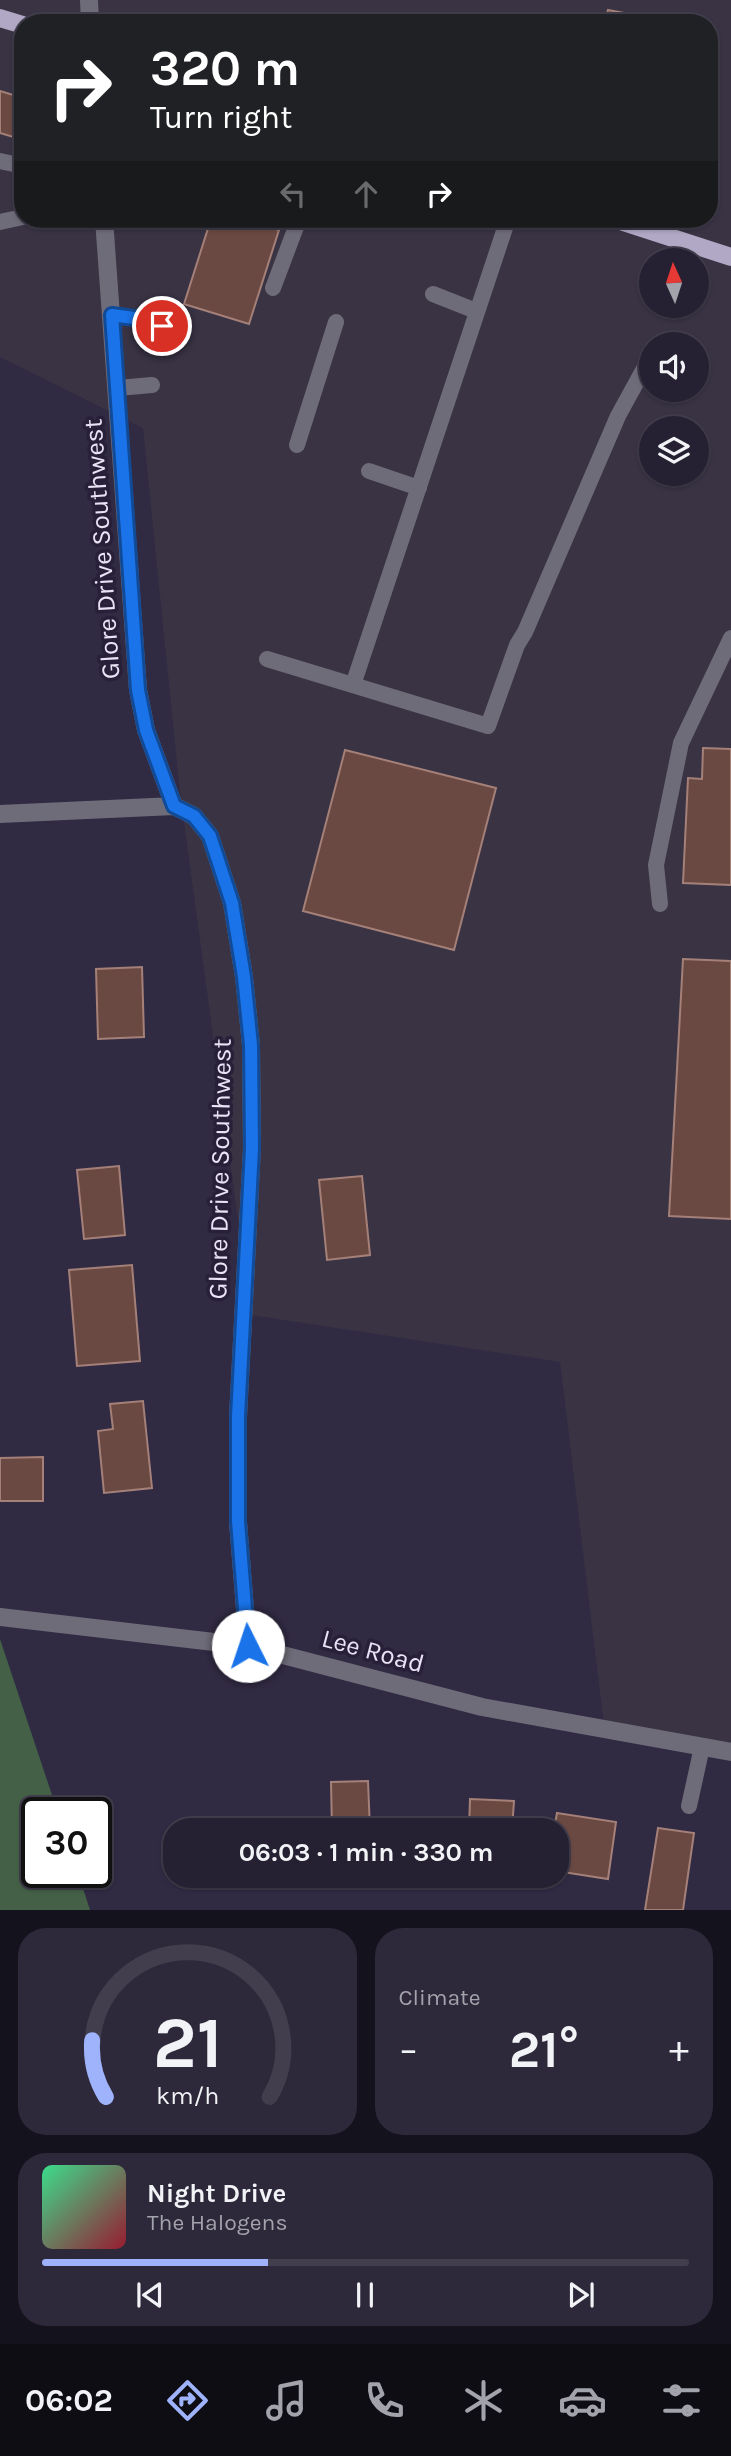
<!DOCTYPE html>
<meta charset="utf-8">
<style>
:root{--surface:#252032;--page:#2d283a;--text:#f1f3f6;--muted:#a3a3ac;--line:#423e4d;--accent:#9fb3fd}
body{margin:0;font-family:Karla,sans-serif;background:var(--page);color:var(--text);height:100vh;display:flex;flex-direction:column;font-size:26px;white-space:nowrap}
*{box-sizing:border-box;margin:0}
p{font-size:23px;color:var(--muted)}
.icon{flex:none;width:38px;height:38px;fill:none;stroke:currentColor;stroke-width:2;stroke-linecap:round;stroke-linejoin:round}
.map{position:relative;height:1910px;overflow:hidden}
.details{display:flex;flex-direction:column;gap:18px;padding:18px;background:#14121c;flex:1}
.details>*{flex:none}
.top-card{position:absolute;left:14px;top:14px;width:704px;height:214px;border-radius:28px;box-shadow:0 2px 5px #0004,0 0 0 2px var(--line);background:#202124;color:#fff;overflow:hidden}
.needle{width:46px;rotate:357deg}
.controls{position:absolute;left:639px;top:248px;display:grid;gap:14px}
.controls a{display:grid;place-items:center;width:70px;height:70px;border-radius:50%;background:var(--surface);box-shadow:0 2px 5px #0004,0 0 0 2px var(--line);font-size:35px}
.speed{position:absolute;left:21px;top:1797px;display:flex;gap:14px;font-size:35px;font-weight:700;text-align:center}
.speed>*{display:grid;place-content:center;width:91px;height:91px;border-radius:50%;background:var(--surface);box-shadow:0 2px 5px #0004,0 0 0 2px var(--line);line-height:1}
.speed .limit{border:4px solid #111;border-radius:10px;background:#fff;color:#111}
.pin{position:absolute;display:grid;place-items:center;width:60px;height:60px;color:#fff;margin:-30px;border:4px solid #fff;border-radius:50%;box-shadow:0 2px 7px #0007}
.me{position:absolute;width:77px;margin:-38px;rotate:356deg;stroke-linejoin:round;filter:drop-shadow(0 0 5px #0008)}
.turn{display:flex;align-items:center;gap:24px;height:147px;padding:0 21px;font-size:32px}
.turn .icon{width:91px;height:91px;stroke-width:2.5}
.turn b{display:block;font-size:49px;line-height:60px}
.lanes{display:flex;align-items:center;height:66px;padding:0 21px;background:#0003;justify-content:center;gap:35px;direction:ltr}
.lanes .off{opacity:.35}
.big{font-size:52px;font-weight:700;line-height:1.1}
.details .widget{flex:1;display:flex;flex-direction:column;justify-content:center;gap:10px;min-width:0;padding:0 24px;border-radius:28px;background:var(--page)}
.details .dial{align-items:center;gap:0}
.dial svg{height:182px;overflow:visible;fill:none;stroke:var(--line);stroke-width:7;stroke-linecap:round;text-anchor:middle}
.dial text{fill:var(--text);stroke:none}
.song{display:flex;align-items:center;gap:21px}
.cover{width:84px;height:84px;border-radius:10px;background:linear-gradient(135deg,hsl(150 70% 55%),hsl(350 70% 35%))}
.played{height:7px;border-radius:4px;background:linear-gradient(90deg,var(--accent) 35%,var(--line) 35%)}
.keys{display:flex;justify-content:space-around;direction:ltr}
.heat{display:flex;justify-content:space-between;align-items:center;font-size:38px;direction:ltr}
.details .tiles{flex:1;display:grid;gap:18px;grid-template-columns:1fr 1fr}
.widget:last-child{grid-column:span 2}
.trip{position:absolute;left:163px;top:1818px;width:406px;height:70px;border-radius:28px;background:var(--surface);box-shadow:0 2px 5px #0004,0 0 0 2px var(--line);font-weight:700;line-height:70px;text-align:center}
.tabs{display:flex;height:112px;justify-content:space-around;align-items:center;background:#0f0d14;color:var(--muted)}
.tabs .icon{width:49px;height:49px}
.tabs .on{color:var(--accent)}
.tabs b{font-size:32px;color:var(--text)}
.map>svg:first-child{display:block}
.commercial{fill:#393344;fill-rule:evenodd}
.green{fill:#446148}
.building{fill:#6a4942;stroke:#a48078;stroke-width:2}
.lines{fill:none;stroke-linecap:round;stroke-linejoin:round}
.lane{stroke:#6f6c79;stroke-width:16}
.street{stroke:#6f6c79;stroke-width:18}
.primary{stroke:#b0a8c4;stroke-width:18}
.route-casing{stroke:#114b97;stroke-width:18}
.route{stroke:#1a73e8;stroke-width:12}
.labels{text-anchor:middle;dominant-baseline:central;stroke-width:7;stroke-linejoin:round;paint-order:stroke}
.street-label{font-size:26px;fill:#e8e4f5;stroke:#282039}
</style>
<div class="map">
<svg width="731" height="1910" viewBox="0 0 731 1910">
<rect width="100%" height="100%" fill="#312a43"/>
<!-- commercial -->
<path class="commercial" d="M0 0H731V1746L605 1734 560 1362 251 1315 180 793 143 428 0 357ZM23 23H709V219H23ZM651 261H696V306H651ZM651 345H696V390H651ZM651 429H696V474H651Z"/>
<!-- green -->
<path class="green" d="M0 1639 58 1813H37V1872L78 1873 90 1910H0Z"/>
<!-- building -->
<path class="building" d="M608 10 630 14 628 23H605Z
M566 17 597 23H565Z
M0 91 23 98V140L0 133Z
M211 219H243L279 230 249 324 184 304Z
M703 748 731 749V885L683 883 688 778 702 779Z
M345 750 496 788 454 950 303 911Z
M683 959 731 961V1219L669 1216Z
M142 967 144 1037 98 1039 96 969Z
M119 1166 125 1235 84 1239 77 1170Z
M362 1176 370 1255 327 1260 319 1180Z
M132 1265 140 1361 77 1366 69 1270Z
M143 1401 152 1488 104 1493 98 1431 113 1429 110 1404Z
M43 1457V1501H0V1458Z
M368 1781 370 1830H332L331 1782Z
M470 1799 514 1801 512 1830H469Z
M557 1813 616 1822 608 1879 556 1871V1830H554Z
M658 1828 694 1833 683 1910H645Z"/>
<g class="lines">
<!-- lane -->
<path class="lane" d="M0 161 23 166
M0 222 23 217
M273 288 299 219
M433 294 476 311
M112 315 141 319 162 326
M118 388 152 385
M297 445 336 322
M369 471 419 488
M267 659 488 726 517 645 525 632 618 416 647 363
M353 685 508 219
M660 904 656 865 681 743 731 638
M689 1806 702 1747"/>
<!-- street -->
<path class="street" d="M89 0 90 23
M104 219 138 690 146 730 174 806 194 816 210 836 232 903 244 977 251 1045 252 1148 238 1417V1522L248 1646
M0 814 174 806
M0 1617 248 1646 482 1707 731 1752"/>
<!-- primary -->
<path class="primary" d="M0 18 23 25
M614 219 731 257"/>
</g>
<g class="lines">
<!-- route casing -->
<g class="route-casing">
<path id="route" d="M162 326 141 319 112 315 138 690 146 730 174 806 194 816 210 836 232 903 244 977 251 1045 252 1148 238 1417V1521L248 1646"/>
</g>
<!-- route -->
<use href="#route" class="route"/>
</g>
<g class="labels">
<!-- street labels -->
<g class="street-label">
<text transform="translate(102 549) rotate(-94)">Glore Drive Southwest</text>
<text transform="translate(220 1169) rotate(-89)">Glore Drive Southwest</text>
<text transform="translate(373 1651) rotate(15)">Lee Road</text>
</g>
</g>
</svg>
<div class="controls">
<a><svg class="needle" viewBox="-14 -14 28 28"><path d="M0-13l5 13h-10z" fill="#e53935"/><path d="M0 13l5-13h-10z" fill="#a3a3ac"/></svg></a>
<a><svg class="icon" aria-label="sound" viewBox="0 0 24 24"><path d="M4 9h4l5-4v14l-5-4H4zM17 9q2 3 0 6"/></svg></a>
<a><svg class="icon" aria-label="layers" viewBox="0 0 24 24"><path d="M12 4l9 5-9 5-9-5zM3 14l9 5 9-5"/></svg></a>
</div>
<div class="speed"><div class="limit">30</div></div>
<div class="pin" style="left:162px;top:326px;background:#d93025"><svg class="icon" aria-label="arrive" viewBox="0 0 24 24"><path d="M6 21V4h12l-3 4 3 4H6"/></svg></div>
<svg class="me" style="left:248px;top:1646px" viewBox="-20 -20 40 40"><circle r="19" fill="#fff"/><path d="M0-13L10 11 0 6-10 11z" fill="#1a73e8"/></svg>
<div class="trip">06:03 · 1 min · 330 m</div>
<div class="top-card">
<div class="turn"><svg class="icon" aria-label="right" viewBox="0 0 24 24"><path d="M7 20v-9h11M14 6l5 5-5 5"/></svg><div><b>320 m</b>Turn right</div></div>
<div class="lanes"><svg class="icon off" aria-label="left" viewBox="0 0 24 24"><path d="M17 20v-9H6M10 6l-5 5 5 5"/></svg><svg class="icon off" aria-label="ahead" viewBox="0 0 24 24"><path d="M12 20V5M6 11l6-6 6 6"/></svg><svg class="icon" aria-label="right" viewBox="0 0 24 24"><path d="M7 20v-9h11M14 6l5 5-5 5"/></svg></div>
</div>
</div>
<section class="details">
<div class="tiles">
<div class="widget dial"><svg viewBox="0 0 100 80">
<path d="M14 69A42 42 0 1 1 86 69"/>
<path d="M14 69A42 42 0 0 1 8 44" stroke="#9fb3fd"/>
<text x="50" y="56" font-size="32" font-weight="700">21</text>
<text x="50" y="72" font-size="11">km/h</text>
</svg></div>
<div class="widget"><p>Climate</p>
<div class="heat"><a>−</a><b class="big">21°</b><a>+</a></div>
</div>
<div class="widget">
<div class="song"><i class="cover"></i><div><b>Night Drive</b><p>The Halogens</p></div></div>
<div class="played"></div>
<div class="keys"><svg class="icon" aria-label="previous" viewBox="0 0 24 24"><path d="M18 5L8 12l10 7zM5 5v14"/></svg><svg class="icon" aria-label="pause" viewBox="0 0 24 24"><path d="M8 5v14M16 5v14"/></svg><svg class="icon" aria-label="next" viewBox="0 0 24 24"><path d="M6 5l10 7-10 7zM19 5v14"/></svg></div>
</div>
</div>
</section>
<nav class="tabs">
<b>06:02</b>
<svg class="icon on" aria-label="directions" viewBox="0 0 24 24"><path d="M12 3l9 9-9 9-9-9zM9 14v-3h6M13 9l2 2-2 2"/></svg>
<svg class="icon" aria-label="music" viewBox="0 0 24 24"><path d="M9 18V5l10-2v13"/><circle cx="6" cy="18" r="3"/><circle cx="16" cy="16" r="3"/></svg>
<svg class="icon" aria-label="phone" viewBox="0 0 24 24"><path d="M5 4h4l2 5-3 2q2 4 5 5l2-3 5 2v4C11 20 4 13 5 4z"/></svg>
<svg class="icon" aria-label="climate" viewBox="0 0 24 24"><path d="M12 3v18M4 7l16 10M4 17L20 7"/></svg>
<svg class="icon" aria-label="car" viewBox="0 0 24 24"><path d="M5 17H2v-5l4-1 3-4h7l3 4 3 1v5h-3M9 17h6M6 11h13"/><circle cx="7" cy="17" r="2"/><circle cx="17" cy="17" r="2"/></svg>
<svg class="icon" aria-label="filters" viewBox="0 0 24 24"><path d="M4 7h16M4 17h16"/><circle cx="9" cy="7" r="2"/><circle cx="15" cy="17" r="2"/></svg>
</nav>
